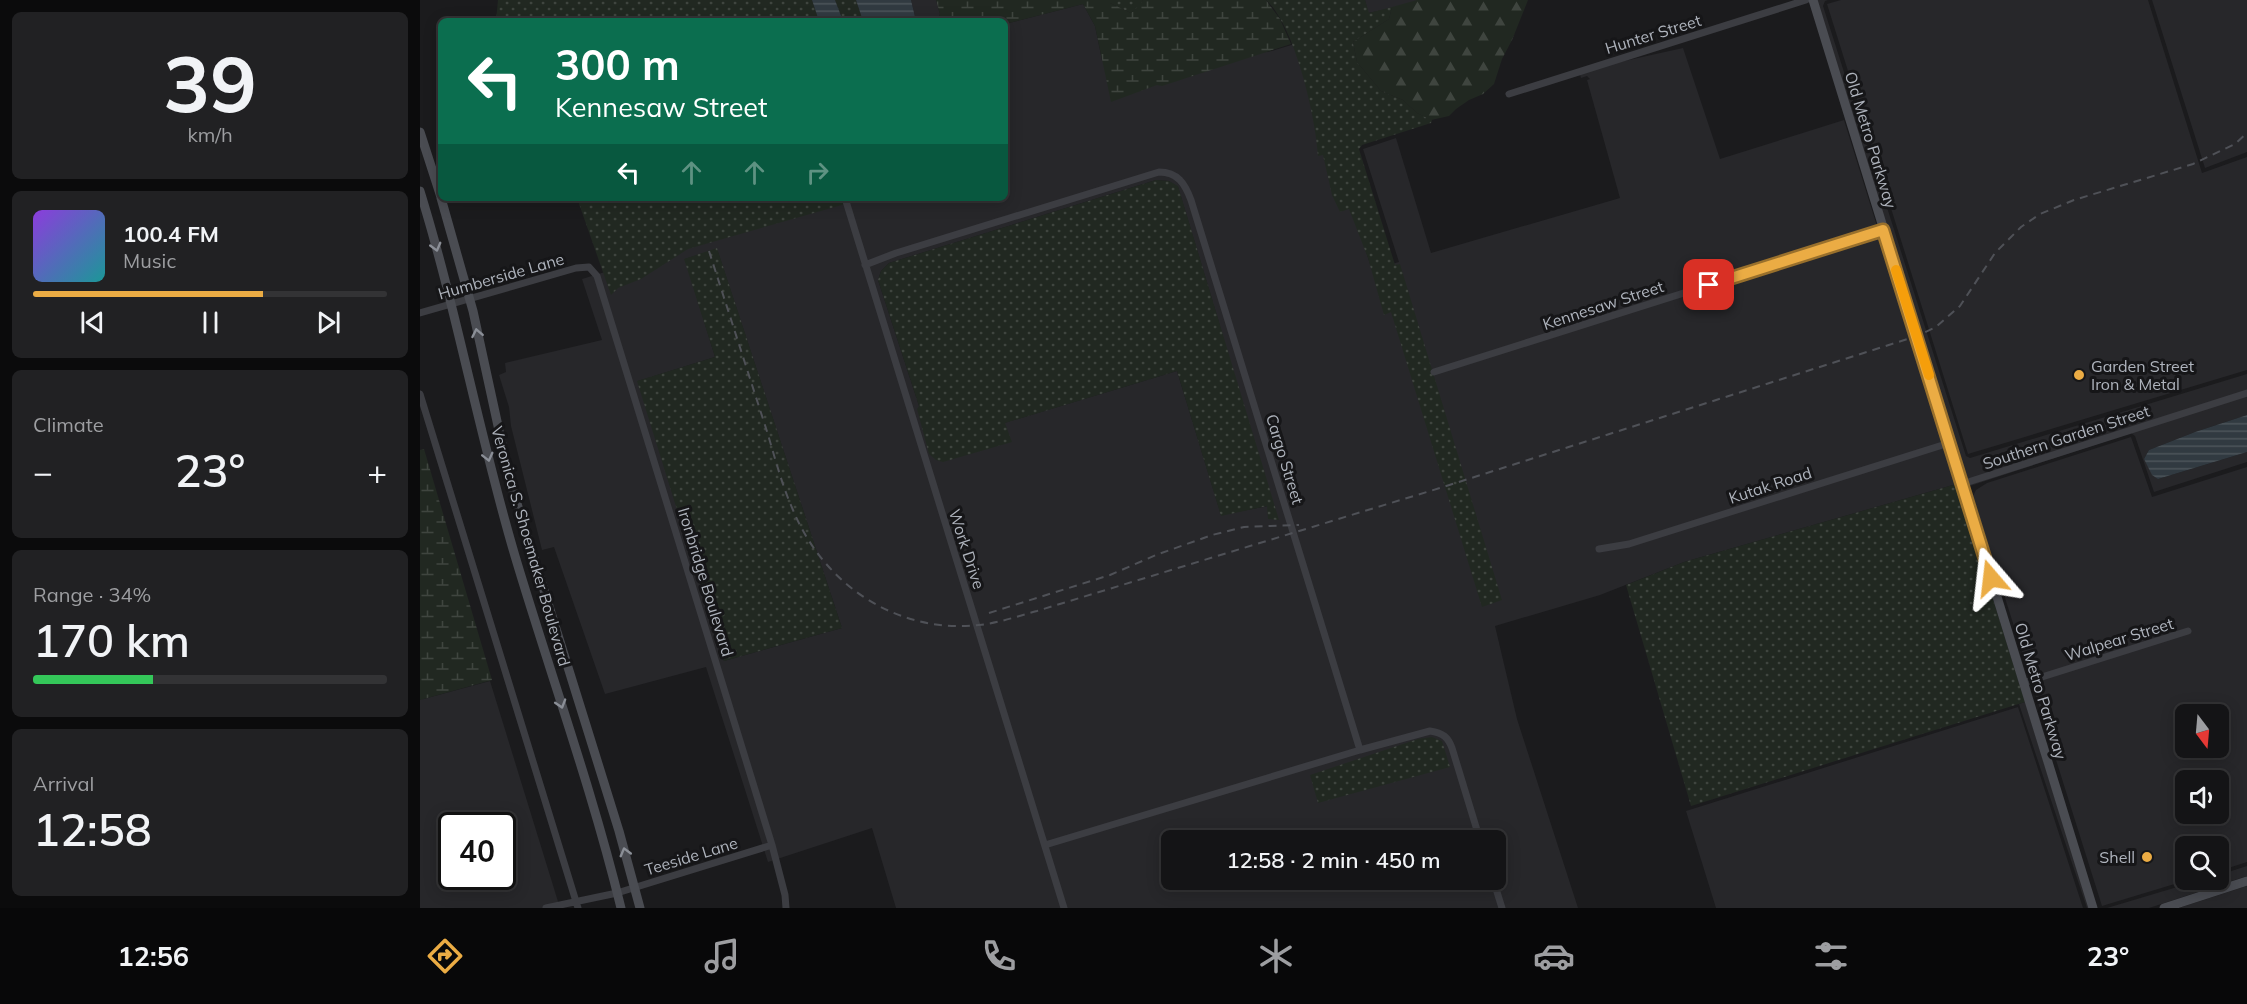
<!DOCTYPE html>
<meta charset="utf-8">
<style>
:root{--surface:#141416;--page:#212123;--text:#f1f3f6;--muted:#9d9ea1;--line:#333335;--accent:#ebac44}
body{margin:0;font-family:Mulish,sans-serif;background:var(--page);color:var(--text);height:100vh;display:flex;flex-direction:column;font-size:22px;white-space:nowrap}
*{box-sizing:border-box;margin:0}
p{font-size:20px;color:var(--muted)}
.icon{flex:none;width:33px;height:33px;fill:none;stroke:currentColor;stroke-width:2;stroke-linecap:round;stroke-linejoin:round}
.map{position:relative;flex:1;overflow:hidden}
.side{display:flex;flex-direction:column;gap:12px;padding:12px;background:#0b0b0c;width:420px}
.side>*{flex:none}
.top-card{position:absolute;left:18px;top:18px;width:570px;height:183px;border-radius:9px;box-shadow:0 3px 15px #0003,0 0 0 2px var(--line);background:#0b6e4f;color:#fff;overflow:hidden}
.needle{width:39px;rotate:164deg}
.fabs{position:absolute;left:1755px;top:704px;display:grid;gap:12px}
.fabs a{display:grid;place-items:center;width:54px;height:54px;border-radius:9px;background:var(--surface);box-shadow:0 3px 15px #0003,0 0 0 2px var(--line);font-size:30px}
.speed{position:absolute;left:18px;top:812px;display:flex;gap:12px;font-size:30px;font-weight:700;text-align:center}
.speed>*{display:grid;place-content:center;width:78px;height:78px;border-radius:50%;background:var(--surface);box-shadow:0 3px 15px #0003,0 0 0 2px var(--line);line-height:1}
.speed .limit{border:3px solid #111;border-radius:9px;background:#fff;color:#111}
.pin{position:absolute;display:grid;place-items:center;width:51px;height:51px;color:#fff;margin:-26px;border-radius:12px;box-shadow:0 3px 9px #0006}
.me{position:absolute;width:66px;margin:-33px;rotate:343deg;stroke-linejoin:round;filter:drop-shadow(0 0 4px #0008)}
.turn{display:flex;align-items:center;gap:21px;height:126px;padding:0 18px;font-size:27px}
.turn .icon{width:78px;height:78px;stroke-width:2.5}
.turn b{display:block;font-size:42px;line-height:51px}
.lanes{display:flex;align-items:center;height:57px;padding:0 18px;background:#0003;justify-content:center;gap:30px;direction:ltr}
.lanes .off{opacity:.35}
.big{font-size:45px;font-weight:600;line-height:1.1}
.side .tile{flex:1;display:flex;flex-direction:column;justify-content:center;gap:9px;min-width:0;padding:0 21px;border-radius:9px;background:var(--page)}
.side .dial{align-items:center;gap:0}
.dial b{font-size:78px;line-height:1}
.song{display:flex;align-items:center;gap:18px}
.cover{width:72px;height:72px;border-radius:9px;background:linear-gradient(135deg,hsl(270 70% 55%),hsl(180 70% 35%))}
.played{height:6px;border-radius:3px;background:linear-gradient(90deg,var(--accent) 65%,var(--line) 65%)}
.keys{display:flex;justify-content:space-around;direction:ltr}
.heat{display:flex;justify-content:space-between;align-items:center;font-size:33px;direction:ltr}
.charge{height:9px;border-radius:4px;background:linear-gradient(90deg,#34c759 34%,var(--line) 0)}
.trip{position:absolute;left:741px;top:830px;width:345px;height:60px;border-radius:9px;background:var(--surface);box-shadow:0 3px 15px #0003,0 0 0 2px var(--line);font-weight:600;line-height:60px;text-align:center}
.tabs{display:flex;height:96px;justify-content:space-around;align-items:center;background:#080809;color:var(--muted)}
.tabs .icon{width:42px;height:42px}
.tabs .current{color:var(--accent)}
.tabs b{font-size:27px;color:var(--text)}
main{display:flex;flex:1;min-height:0}
.map>svg:first-child{display:block}
.built{fill:#27272a;fill-rule:evenodd}
.grass{fill:url(#grass-dots)}
.forest{fill:url(#forest-firs)}
.wetland{fill:url(#wetland-marsh)}
.water{fill:url(#water-rules)}
.lines{fill:none;stroke-linecap:round;stroke-linejoin:round}
.street{stroke:#3c3d42;stroke-width:7}
.secondary{stroke:#4a4c52;stroke-width:9}
.rail{stroke:#4f5157;stroke-width:2;stroke-dasharray:8 6;stroke-linecap:butt}
.oneway{stroke:#8b8f97}
.route-casing{stroke:#99702c;stroke-width:15}
.route{stroke:#ebac44;stroke-width:10}
.slow{stroke:#f59e0b;stroke-width:10}
.poi-dot{fill:#ebac44;stroke:#161618;stroke-width:2}
.labels{text-anchor:middle;dominant-baseline:central;stroke-width:6;stroke-linejoin:round;paint-order:stroke}
.street-label{font-size:16px;fill:#aeb3bc;stroke:#161618}
.poi-label{font-size:16px;fill:#aeb3bc;stroke:#161618;text-anchor:start}
</style>
<main>
<section class="side">
<div class="tile dial"><b>39</b><p>km/h</p></div>
<div class="tile">
<div class="song"><i class="cover"></i><div><b>100.4 FM</b><p>Music</p></div></div>
<div class="played"></div>
<div class="keys"><svg class="icon" aria-label="previous" viewBox="0 0 24 24"><path d="M18 5L8 12l10 7zM5 5v14"/></svg><svg class="icon" aria-label="pause" viewBox="0 0 24 24"><path d="M8 5v14M16 5v14"/></svg><svg class="icon" aria-label="next" viewBox="0 0 24 24"><path d="M6 5l10 7-10 7zM19 5v14"/></svg></div>
</div>
<div class="tile"><p>Climate</p>
<div class="heat"><a>−</a><b class="big">23°</b><a>+</a></div>
</div>
<div class="tile"><p>Range · 34%</p><b class="big">170 km</b><div class="charge"></div></div>
<div class="tile"><p>Arrival</p><b class="big">12:58</b></div>
</section>
<div class="map">
<svg width="1827" height="908" viewBox="0 0 1827 908">
<defs>
<pattern id="grass-dots" width="8" height="8" patternUnits="userSpaceOnUse" patternTransform="scale(1.5)"><rect width="8" height="8" fill="#212821"/><path d="M2 2h.1M6 6h.1" fill="none" stroke="#3f453f" stroke-width="1.8" stroke-linecap="round"/></pattern>
<pattern id="forest-firs" width="22" height="20" patternUnits="userSpaceOnUse" patternTransform="scale(1.5)"><rect width="22" height="20" fill="#212821"/><path d="M5 1l3.5 6h-7zM16 11l3.5 6h-7z" fill="#3f453f"/></pattern>
<pattern id="wetland-marsh" width="20" height="14" patternUnits="userSpaceOnUse" patternTransform="scale(1.5)"><rect width="20" height="14" fill="#212821"/><path d="M1 5h8M5 5V1M11 12h8M15 12V8" fill="none" stroke="#3f453f"/></pattern>
<pattern id="water-rules" width="6" height="5" patternUnits="userSpaceOnUse" patternTransform="scale(1.5)"><rect width="6" height="5" fill="#313a41"/><path d="M0 2.5h6" fill="none" stroke="#4c545a"/></pattern>
</defs>
<rect width="100%" height="100%" fill="#1b1b1d"/>
<!-- built -->
<path class="built" d="M491 0H516L520 14 517 21H496Z
M945 0H1012L948 13Z
M1397 0H1408L1405 1 1403 6 1546 456 1550 458 1827 374V415L1775 432 1729 450 1724 459 1738 479 1827 452V462L1734 492 1715 436 1711 433 1547 487Z
M1421 0H1728L1782 173 1827 157V370L1548 454 1407 4Z
M1732 0H1827V152L1785 168Z
M663 4 675 26 682 60 848 52 878 43 952 270 979 262 943 149 976 138 1011 253 1200 198 1167 80 1170 79 1167 76 1161 78 1159 71 1263 48 1300 159 1424 120 1539 490 1533 485 1264 562 1180 595 1075 626 1097 719 1158 908H476L452 828 348 862 286 667 185 694 134 547 122 550 91 426 89 407 79 375 86 372 85 363 182 340 162 279 428 198H585V24ZM736 180 749 181 758 187 798 319 852 519 848 506 801 515 757 371 584 423 499 406 458 280 461 271 469 263ZM297 249 422 628 304 661 218 381 295 357 265 259ZM752 840H1076V879H752Z
M1711 437 1732 497 1827 467V862L1799 871 1798 846H1766V879H1771L1682 906 1553 496 1556 490 1567 483ZM1766 714H1798V747H1766ZM1766 780H1798V813H1766Z
M70 681 140 908H0V700ZM32 825H82V876H32Z
M1605 702 1669 908H1667L1599 704Z
M1598 707 1663 908H1296L1266 811Z
M1827 866V876L1729 908H1687L1784 879H1798L1799 875Z
M1827 886V908H1759L1805 893Z"/>
<!-- grass -->
<path class="grass" d="M78 0H392L399 21H76Z
M415 0H436L443 21H423Z
M690 0H723L721 5 711 13 690 3Z
M846 0H945L949 13 972 7 969 19 933 42 937 62 961 91 983 100 997 113 1012 120 1011 123 942 145 939 149 975 265 980 264 1082 600 1062 607 971 312 964 315 948 258 929 209 920 212 912 195 903 155 898 156C896 118 875 26 846 0Z
M736 180 749 181 758 186 859 520 848 519 847 506 801 516 757 371 585 423 592 442 523 462 516 460 509 454 497 409 499 406 458 280 461 271 469 263Z
M157 198H435L436 201 268 249 221 279 198 288 191 295Z
M297 248 422 628 304 661 217 381 295 357 264 259Z
M1533 485 1539 490 1605 702 1271 806 1206 585 1264 562Z
M1012 737 1022 741 1030 767 898 803 890 775 998 739Z"/>
<!-- forest -->
<path class="forest" d="M997 0H1108L1092 40 1082 59 1074 84 1063 94 1049 100 1036 109 1029 116 1011 120 997 113 983 100 961 91 937 62 933 42 969 19 972 7Z"/>
<!-- wetland -->
<path class="wetland" d="M516 0H690V3L711 13 720 5 723 0H846L860 19 871 44 742 86 737 85 691 102 675 26 663 4 585 24V21H517L520 14Z
M4 449 72 680 0 700V450Z"/>
<!-- water -->
<path class="water" d="M392 0H415L423 21H399Z
M436 0H491L496 21H443Z
M1827 415V452L1738 479 1732 475 1724 459 1729 450 1775 432Z"/>
<g class="lines">
<!-- street -->
<path class="street" d="M1089 94 1386 0
M425 198 644 908
M445 265 476 253 739 172C758 172 765 184 771 200L940 750 625 845
M0 313 156 268 169 267 177 276 352 845 365 895 366 908
M1014 372 1463 230
M0 394 158 908
M1542 484 1827 393
M1179 549 1209 544 1247 532 1529 443
M1603 683 1768 631
M940 750 1010 731C1023 733 1028 737 1032 748L1060 840
M1073 879 1082 908
M126 908 197 893 352 845"/>
<!-- secondary -->
<path class="secondary" d="M1393 0 1673 908
M0 132 21 197
M0 191C37 311 59 435 95 556 130 673 172 789 201 908
M21 198 53 311 90 481 199 831 220 908
M1744 908 1827 881"/>
<!-- rail -->
<path class="rail" d="M289 251C307 307 325 363 343 419 353 449 360 481 373 510 404 585 477 634 559 625 579 623 598 616 617 611L1020 488 1497 336 1516 327 1540 306 1575 253 1601 227 1620 214 1654 200 1773 164 1815 144 1827 133
M569 613 690 575 736 555 792 535 824 527 879 525"/>
</g>
<!-- one-way arrows -->
<defs><path id="oneway-chevron" d="M-2-3.5L2.5 0L-2 3.5" fill="none" stroke-width="1.6" stroke-linecap="round" stroke-linejoin="round" transform="scale(1.5)"/></defs>
<g class="oneway">
<use href="#oneway-chevron" transform="translate(16 247) rotate(75)"/>
<use href="#oneway-chevron" transform="translate(57 333) rotate(-101)"/>
<use href="#oneway-chevron" transform="translate(68 457) rotate(76)"/>
<use href="#oneway-chevron" transform="translate(141 704) rotate(73)"/>
<use href="#oneway-chevron" transform="translate(205 852) rotate(-105)"/>
</g>
<g class="lines">
<!-- route casing -->
<g class="route-casing">
<path id="route" d="M1289 285 1463 230 1571 578"/>
</g>
<!-- route -->
<use href="#route" class="route"/>
<!-- slow -->
<path class="slow" d="M1476 270 1509 375"/>
</g>
<!-- markers -->
<g class="poi-dot">
<circle cx="1659" cy="375" r="6"/>
<circle cx="1727" cy="857" r="6"/>
</g>
<g class="labels">
<!-- street labels -->
<g class="street-label">
<text transform="translate(1233 34) rotate(-17)">Hunter Street</text>
<text transform="translate(1451 140) rotate(73)">Old Metro Parkway</text>
<text transform="translate(81 276) rotate(-16)">Humberside Lane</text>
<text transform="translate(1183 305) rotate(-18)">Kennesaw Street</text>
<text transform="translate(1646 437) rotate(-18)">Southern Garden Street</text>
<text transform="translate(865 459) rotate(73)">Cargo Street</text>
<text transform="translate(1350 485) rotate(-18)">Kutak Road</text>
<text transform="translate(111 546) rotate(74)">Veronica S. Shoemaker Boulevard</text>
<text transform="translate(547 549) rotate(72)">Work Drive</text>
<text transform="translate(286 582) rotate(73)">Ironbridge Boulevard</text>
<text transform="translate(1699 639) rotate(-17)">Walpear Street</text>
<text transform="translate(1621 691) rotate(73)">Old Metro Parkway</text>
<text transform="translate(271 856) rotate(-17)">Teeside Lane</text>
</g>
<!-- poi labels -->
<g class="poi-label">
<text x="1671" y="366">Garden Street<tspan x="1671" dy="18">Iron &amp; Metal</tspan></text>
<text x="1715" y="857" text-anchor="end">Shell</text>
</g>
</g>
</svg>
<div class="fabs">
<a><svg class="needle" viewBox="-14 -14 28 28"><path d="M0-13l5 13h-10z" fill="#e53935"/><path d="M0 13l5-13h-10z" fill="#9d9ea1"/></svg></a>
<a><svg class="icon" aria-label="sound" viewBox="0 0 24 24"><path d="M4 9h4l5-4v14l-5-4H4zM17 9q2 3 0 6"/></svg></a>
<a><svg class="icon" aria-label="search" viewBox="0 0 24 24"><circle cx="10" cy="10" r="6"/><path d="M15 15l6 6"/></svg></a>
</div>
<div class="speed"><div class="limit">40</div></div>
<div class="pin" style="left:1289px;top:285px;background:#d93025"><svg class="icon" aria-label="arrive" viewBox="0 0 24 24"><path d="M6 21V4h12l-3 4 3 4H6"/></svg></div>
<svg class="me" style="left:1571px;top:578px" viewBox="-20 -20 40 40"><path d="M0-17L14 15 0 8-14 15z" fill="#ebac44" stroke="#fff" stroke-width="4"/></svg>
<div class="trip">12:58 · 2 min · 450 m</div>
<div class="top-card">
<div class="turn"><svg class="icon" aria-label="left" viewBox="0 0 24 24"><path d="M17 20v-9H6M10 6l-5 5 5 5"/></svg><div><b>300 m</b>Kennesaw Street</div></div>
<div class="lanes"><svg class="icon" aria-label="left" viewBox="0 0 24 24"><path d="M17 20v-9H6M10 6l-5 5 5 5"/></svg><svg class="icon off" aria-label="ahead" viewBox="0 0 24 24"><path d="M12 20V5M6 11l6-6 6 6"/></svg><svg class="icon off" aria-label="ahead" viewBox="0 0 24 24"><path d="M12 20V5M6 11l6-6 6 6"/></svg><svg class="icon off" aria-label="right" viewBox="0 0 24 24"><path d="M7 20v-9h11M14 6l5 5-5 5"/></svg></div>
</div>
</div>
</main>
<nav class="tabs">
<b>12:56</b>
<svg class="icon current" aria-label="directions" viewBox="0 0 24 24"><path d="M12 3l9 9-9 9-9-9zM9 14v-3h6M13 9l2 2-2 2"/></svg>
<svg class="icon" aria-label="music" viewBox="0 0 24 24"><path d="M9 18V5l10-2v13"/><circle cx="6" cy="18" r="3"/><circle cx="16" cy="16" r="3"/></svg>
<svg class="icon" aria-label="phone" viewBox="0 0 24 24"><path d="M5 4h4l2 5-3 2q2 4 5 5l2-3 5 2v4C11 20 4 13 5 4z"/></svg>
<svg class="icon" aria-label="climate" viewBox="0 0 24 24"><path d="M12 3v18M4 7l16 10M4 17L20 7"/></svg>
<svg class="icon" aria-label="car" viewBox="0 0 24 24"><path d="M5 17H2v-5l4-1 3-4h7l3 4 3 1v5h-3M9 17h6M6 11h13"/><circle cx="7" cy="17" r="2"/><circle cx="17" cy="17" r="2"/></svg>
<svg class="icon" aria-label="filters" viewBox="0 0 24 24"><path d="M4 7h16M4 17h16"/><circle cx="9" cy="7" r="2"/><circle cx="15" cy="17" r="2"/></svg>
<b>23°</b>
</nav>
